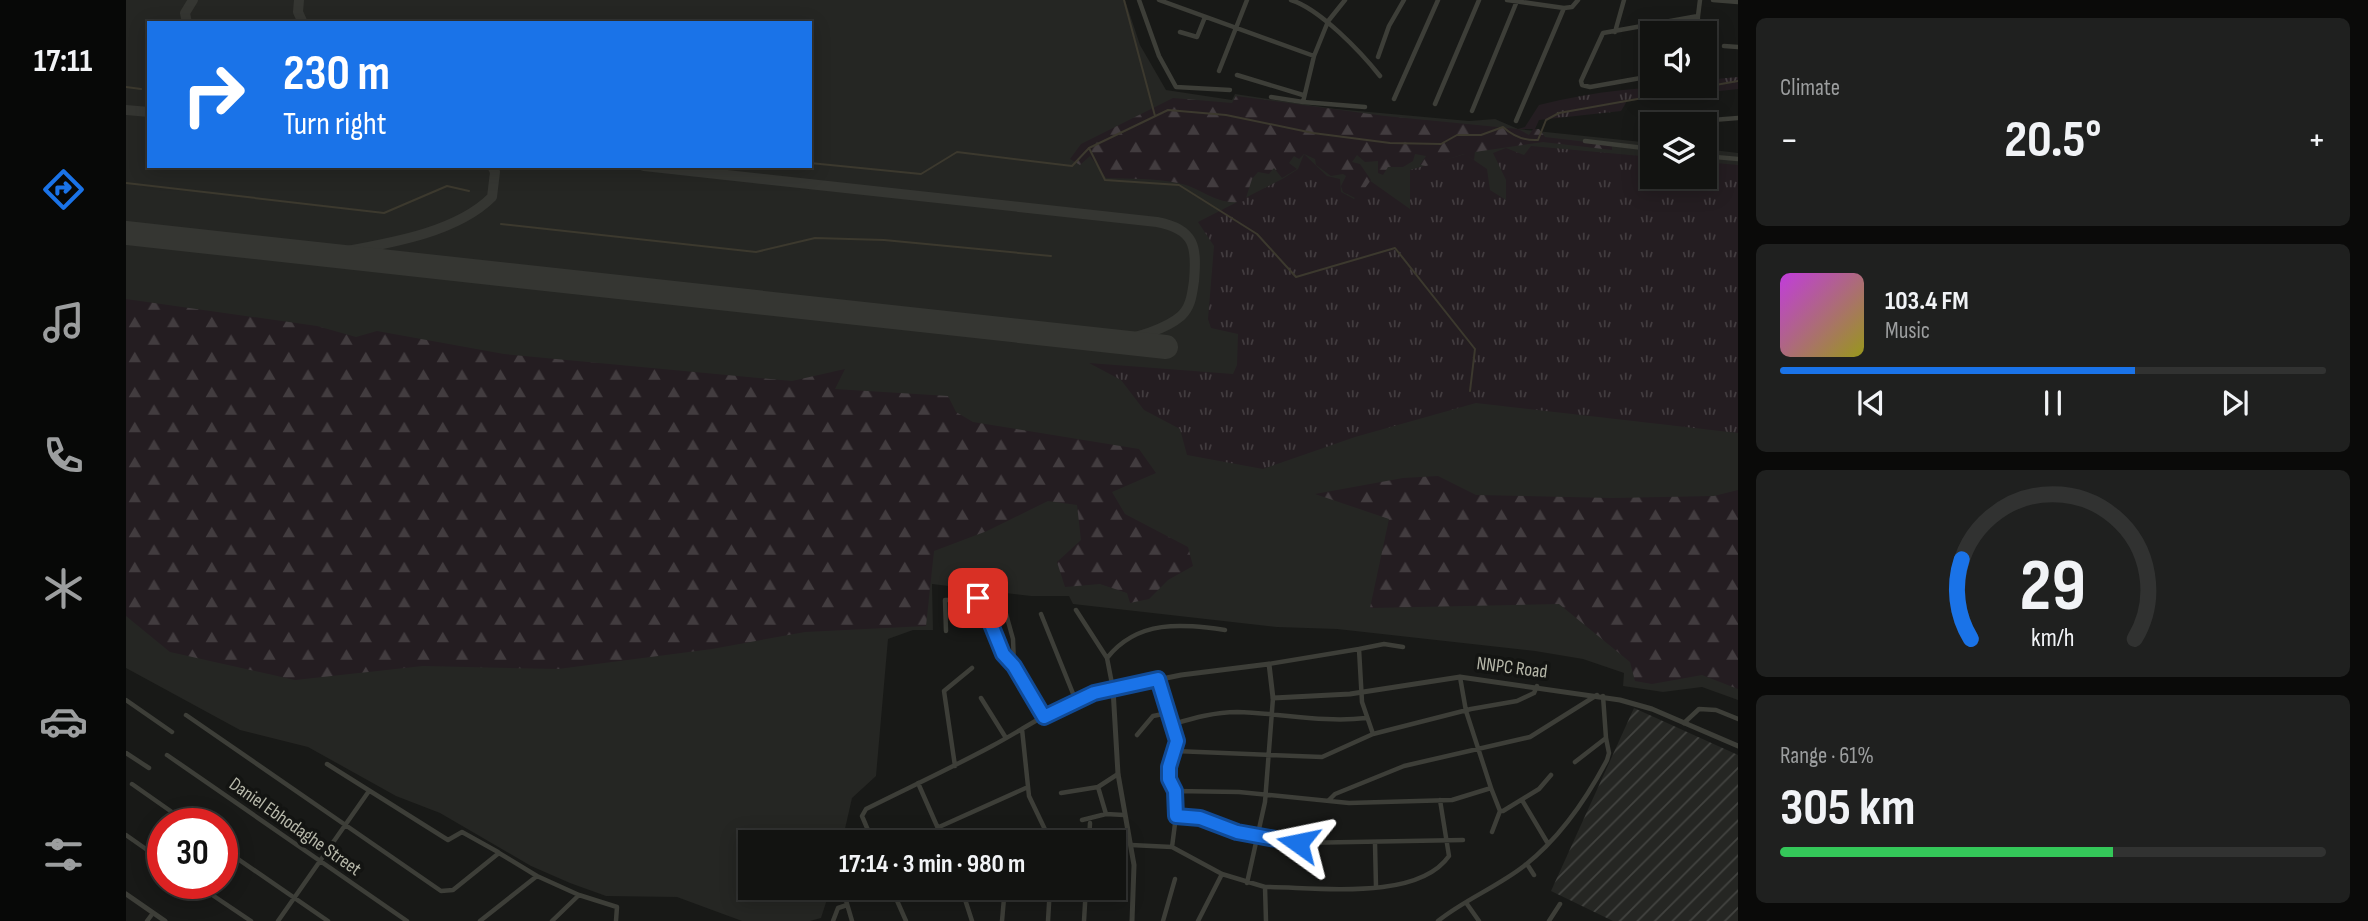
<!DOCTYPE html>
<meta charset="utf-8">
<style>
:root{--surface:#121311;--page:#1f201f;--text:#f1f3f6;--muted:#9c9e9f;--line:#313231;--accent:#1a73e8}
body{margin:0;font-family:"Sofia Sans Condensed",sans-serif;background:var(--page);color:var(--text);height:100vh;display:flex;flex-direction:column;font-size:26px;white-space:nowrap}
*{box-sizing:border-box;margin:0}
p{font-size:23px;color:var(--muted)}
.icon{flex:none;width:38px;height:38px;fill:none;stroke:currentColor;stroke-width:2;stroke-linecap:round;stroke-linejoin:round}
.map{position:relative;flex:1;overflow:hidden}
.details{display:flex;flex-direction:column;gap:18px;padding:18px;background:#0a0a09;width:630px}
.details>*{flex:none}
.guide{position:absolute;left:21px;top:21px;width:665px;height:147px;border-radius:0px;box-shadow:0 4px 18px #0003,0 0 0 2px var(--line);background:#1a73e8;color:#fff;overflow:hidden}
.buttons{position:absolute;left:1514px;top:21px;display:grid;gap:14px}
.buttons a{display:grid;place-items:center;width:77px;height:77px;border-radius:0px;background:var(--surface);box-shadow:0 4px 18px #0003,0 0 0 2px var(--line);font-size:35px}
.speed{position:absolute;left:21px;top:808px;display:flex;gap:14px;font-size:35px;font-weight:700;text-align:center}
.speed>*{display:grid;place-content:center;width:91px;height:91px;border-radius:50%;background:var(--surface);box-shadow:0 4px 18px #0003,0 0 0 2px var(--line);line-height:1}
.speed .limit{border:10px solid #d22;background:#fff;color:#111}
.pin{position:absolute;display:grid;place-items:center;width:60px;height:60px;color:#fff;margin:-30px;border-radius:14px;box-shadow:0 4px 10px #0006}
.me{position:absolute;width:77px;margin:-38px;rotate:282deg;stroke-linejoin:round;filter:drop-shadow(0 0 5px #0008)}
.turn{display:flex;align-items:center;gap:24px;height:147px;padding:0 21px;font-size:32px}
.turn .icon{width:91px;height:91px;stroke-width:2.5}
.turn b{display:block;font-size:49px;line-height:60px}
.big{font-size:52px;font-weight:700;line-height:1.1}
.details .widget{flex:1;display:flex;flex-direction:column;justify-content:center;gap:10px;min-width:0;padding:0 24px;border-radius:10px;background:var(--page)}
.details .dial{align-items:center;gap:0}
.dial svg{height:182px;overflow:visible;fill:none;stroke:var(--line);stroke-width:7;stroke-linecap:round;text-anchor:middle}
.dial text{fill:var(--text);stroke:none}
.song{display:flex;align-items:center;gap:21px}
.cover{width:84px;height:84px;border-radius:10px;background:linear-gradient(135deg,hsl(290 70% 55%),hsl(60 70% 35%))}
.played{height:7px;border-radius:4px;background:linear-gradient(90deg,var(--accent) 65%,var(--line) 65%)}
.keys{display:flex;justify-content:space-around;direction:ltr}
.heat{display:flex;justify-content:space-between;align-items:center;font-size:38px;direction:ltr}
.charge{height:10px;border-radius:5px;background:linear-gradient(90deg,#34c759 61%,var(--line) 0)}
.trip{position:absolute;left:612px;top:830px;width:388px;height:70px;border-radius:0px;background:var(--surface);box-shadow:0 4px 18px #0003,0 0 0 2px var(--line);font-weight:700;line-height:70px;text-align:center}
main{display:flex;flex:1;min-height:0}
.menu{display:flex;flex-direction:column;width:126px;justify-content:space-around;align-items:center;background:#070807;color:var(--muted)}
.menu .icon{width:49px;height:49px}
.menu .selected{color:var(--accent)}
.menu b{font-size:32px;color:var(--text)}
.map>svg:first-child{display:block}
.built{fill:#252623;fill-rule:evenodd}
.industrial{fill:url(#industrial-furrows)}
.grass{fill:url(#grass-tufts)}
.forest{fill:url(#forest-firs)}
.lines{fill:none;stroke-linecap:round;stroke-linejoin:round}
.stream{stroke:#3c392e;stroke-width:2}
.taxiway{stroke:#353632;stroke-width:10}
.runway{stroke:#353632;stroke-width:24}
.minor{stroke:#3d3e38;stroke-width:4.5}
.tertiary{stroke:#3d3e38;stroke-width:5}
.route-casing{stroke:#114b97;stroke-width:18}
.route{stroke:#1a73e8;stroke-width:12}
.labels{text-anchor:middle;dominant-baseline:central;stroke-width:7;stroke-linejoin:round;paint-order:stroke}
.street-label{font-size:19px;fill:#b7b8aa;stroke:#131412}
</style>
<main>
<nav class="menu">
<b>17:11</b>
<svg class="icon selected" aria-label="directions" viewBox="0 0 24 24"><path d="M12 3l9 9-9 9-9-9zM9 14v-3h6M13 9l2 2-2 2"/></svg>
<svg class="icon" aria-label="music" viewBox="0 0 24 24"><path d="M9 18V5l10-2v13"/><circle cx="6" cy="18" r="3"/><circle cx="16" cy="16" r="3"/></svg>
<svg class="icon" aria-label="phone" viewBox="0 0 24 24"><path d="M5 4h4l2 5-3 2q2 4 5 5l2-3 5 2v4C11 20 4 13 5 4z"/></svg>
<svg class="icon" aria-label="climate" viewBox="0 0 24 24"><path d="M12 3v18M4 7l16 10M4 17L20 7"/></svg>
<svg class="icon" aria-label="car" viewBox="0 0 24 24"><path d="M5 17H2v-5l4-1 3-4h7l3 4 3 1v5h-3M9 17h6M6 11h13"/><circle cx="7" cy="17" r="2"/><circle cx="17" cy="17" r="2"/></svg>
<svg class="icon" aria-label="filters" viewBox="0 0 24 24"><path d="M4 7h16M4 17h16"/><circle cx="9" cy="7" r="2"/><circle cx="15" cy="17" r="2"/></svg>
</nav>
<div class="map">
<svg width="1612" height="921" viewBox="0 0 1612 921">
<defs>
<pattern id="industrial-furrows" width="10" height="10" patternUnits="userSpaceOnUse" patternTransform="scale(1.75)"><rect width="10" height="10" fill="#252623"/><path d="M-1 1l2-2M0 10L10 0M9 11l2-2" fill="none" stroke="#424340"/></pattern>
<pattern id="grass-tufts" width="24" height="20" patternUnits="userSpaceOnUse" patternTransform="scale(1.75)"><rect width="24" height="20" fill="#241d21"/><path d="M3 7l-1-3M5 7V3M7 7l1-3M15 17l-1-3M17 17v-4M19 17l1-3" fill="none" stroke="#423c3f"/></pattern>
<pattern id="forest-firs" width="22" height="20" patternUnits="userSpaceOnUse" patternTransform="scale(1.75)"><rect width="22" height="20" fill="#241d21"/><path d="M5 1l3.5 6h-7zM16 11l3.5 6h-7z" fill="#423c3f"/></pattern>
</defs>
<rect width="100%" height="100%" fill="#181917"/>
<!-- built -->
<path class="built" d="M0 0H999L1014 45 1040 90 1106 100 1109 94 1210 109 1343 121 1369 119 1392 129 1526 143V177H1578L1579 149 1612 153V700L1576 687 1537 692 1497 686 1498 673 1457 659 1409 651 1211 629 1151 627 947 604 943 596H905L806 584 807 630H787L762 639 750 776 726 798 716 842H625V887H705L695 918 684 921H616L551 897 480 896 444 883 405 866 314 813 270 796 182 747 114 730 0 668ZM23 23H684V166H23Z"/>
<!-- industrial -->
<path class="industrial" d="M1508 708 1612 755V921H1487L1425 891Z"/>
<!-- grass -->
<path class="grass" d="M1612 77V89L1501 101 1495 111 1413 120 1409 129H1392L1399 127 1413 105C1467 91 1523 86 1578 86L1579 80Z
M1405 146 1526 157V177H1578L1579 162 1612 165V433L1350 403 1229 437 1137 469 1061 455 1054 429 1018 410 995 380 963 363 1107 374 1111 365 1112 334 1085 328 1082 319 1088 246 1072 222 1158 178 1172 169 1178 154 1201 176 1214 179 1215 192 1228 199 1243 180 1284 209V170L1339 154 1361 169 1364 190 1380 200V180L1367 153 1380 148 1398 155Z"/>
<!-- forest -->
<path class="forest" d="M1110 96 1259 116 1392 129 1403 135 1407 129H1413L1419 137 1486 145V150L1417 142 1349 152 1348 160 1338 154 1300 166 1294 165 1300 156 1289 154 1287 161 1277 167H1262L1257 175 1252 173V161L1239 162 1231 155 1226 162 1234 164 1245 180 1231 199 1217 192 1215 186 1220 176 1217 174 1205 176 1190 165 1189 159 1178 154 1173 159 1168 156 1163 163 1171 169 1156 178 1148 168 1143 174 1132 172 1126 179 1119 201C1091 207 1077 188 1052 183 1029 178 1003 179 980 178L964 156 954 165 944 159 955 144 1047 98 1106 103Z
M0 299 191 326 230 337 251 331 378 354 666 381 719 369 709 389 822 396 830 412 847 422 1013 449 1030 473 986 492 999 514 1062 547 1067 566 1042 580 1023 599 1004 603 1001 593 974 584 939 587 931 562 955 540 951 505 922 501 861 531 808 551 800 626 679 632 586 649 432 669 297 666 169 680 44 652 0 616Z
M1312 476 1350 495 1486 498 1588 496 1612 490V689L1576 675 1526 684 1509 681 1504 662 1433 604 1244 608 1263 519 1189 494 1277 478Z"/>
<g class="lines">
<!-- stream -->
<path class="stream" d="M998 0 1029 116
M0 87 15 89
M963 148 979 180 1053 185 1131 234 1170 277 1269 248 1349 349 1344 391
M684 163 795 174 831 152 946 166 963 148 1042 110 1100 115 1187 133 1264 143 1315 144 1331 135H1355L1377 127C1387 136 1398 141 1412 140L1420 120 1433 113 1612 81
M0 183 258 213 321 186 343 191
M375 224 630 252 689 238 758 240 925 256"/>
<!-- taxiway -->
<path class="taxiway" d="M173 0 172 12 177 23
M61 23 59 13 67 0
M0 110 23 112
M518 166 1031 222C1069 229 1071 247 1068 281 1066 294 1065 307 1055 316 1039 330 1010 337 989 342
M199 255C251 245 327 236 366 197L369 172 366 166"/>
<!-- runway -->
<path class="runway" d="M0 233 1040 347"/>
<!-- minor -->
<path class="minor" d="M1013 0 1033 56 1050 87 1104 90
M1033 0 1188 56
M1165 0C1194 9 1235 52 1254 76
M1381 0 1438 8
M1587 0 1612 2
M1572 16 1574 0
M1203 20 1219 0
M1201 24 1188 56 1177 102 1239 107
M1054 32 1071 37 1079 17
M1489 32 1498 0
M1598 46 1612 47
M1252 57 1263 26 1278 0
M1093 71 1121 0
M1111 75 1177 95
M1526 76 1464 87 1456 85 1455 81 1477 33 1572 16 1571 33
M1145 97 1177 102
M1268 99 1312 0
M1309 104 1353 0
M1346 111 1391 1
M1390 121 1438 8 1446 7 1452 0
M1536 124 1612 118
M1519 126H1526
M1459 141 1526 149
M1578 156 1612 159
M877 603 887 639 888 665
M915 614 950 701
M820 631 819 600H855L877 654 888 666 917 717
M1233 649 1258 644 1277 647
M981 658C1012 619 1056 624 1099 630
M1143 664 1233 649 1236 702 1247 734
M1032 679 1047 724C1068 718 1089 712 1111 712 1154 713 1197 723 1240 718
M855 698 880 738
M0 700 46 732
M60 715 315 891 327 890 373 853 411 876 453 895 426 921
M1558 723 1573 709 1590 710 1612 719
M1047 724C1053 751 1044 746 1043 767 1042 783 1050 797 1050 816
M896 729 903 796 925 842
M1011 735 1027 716 1042 713
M1049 751 1196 757 1247 734 1345 709 1391 701 1408 693 1411 686
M0 753 23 768
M41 755 281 921
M1449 762 1480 738 1477 696
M201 764 322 840 336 832 372 852
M829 766 818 691 846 668
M792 783 818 842
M6 784 63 824
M972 787 980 814 998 815
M1365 788 1374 811H1377L1413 789 1425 775
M1049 791 1113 792 1223 803 1326 800 1365 788 1340 711 1334 677
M935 793 972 787 992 774
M1203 800 1209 794 1278 766 1404 737 1471 695
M1396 800 1421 842
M956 820 980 814
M813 827 902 787
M1366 832 1374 811
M0 835 37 861
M747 842 736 816 740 809C782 788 825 768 866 746 904 726 943 696 987 689L981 658 950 610
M885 842 920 830
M963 842 964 823
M1249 843 1250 887
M1005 845 1046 847 1096 874 1139 887 1140 921
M1046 847 1050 816 1074 818 1105 831 1172 843 1337 840
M96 848 202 921
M1401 864 1408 875
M1121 883 1139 802 1147 698
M70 884 125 921
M765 887 780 921
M835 887 846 921
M1139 887C1189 887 1291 902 1323 856L1314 800
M453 895 491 907 490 921
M719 897 726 921
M1341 904 1353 921
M21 921 27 913
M152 921 243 791
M354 921 411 876
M707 921 712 908 721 905
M876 921 879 887
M922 921 924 887
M958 921 960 887
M1037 921 1049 879
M1072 921 1096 874
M1312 921C1338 900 1371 887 1398 866 1434 838 1461 798 1481 760L1483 753 1480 738
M1423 921 1434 904"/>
<!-- tertiary -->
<path class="tertiary" d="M0 894 39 921
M1006 921 1008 865 992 774 987 689 1055 675 1143 664 1147 698 1224 694 1334 677 1494 700 1526 709 1612 746"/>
</g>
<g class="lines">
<!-- route casing -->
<g class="route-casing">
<path id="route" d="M852 598 856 602 877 654 888 666 918 717 968 693 1032 679 1051 741 1043 767V779L1049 791 1050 816 1074 818 1111 832 1172 843"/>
</g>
<!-- route -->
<use href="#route" class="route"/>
</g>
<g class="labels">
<!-- street labels -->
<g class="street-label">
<text transform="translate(1386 668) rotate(7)">NNPC Road</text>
<text transform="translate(169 827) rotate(35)">Daniel Ebhodaghe Street</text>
</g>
</g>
</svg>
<div class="buttons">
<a><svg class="icon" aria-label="sound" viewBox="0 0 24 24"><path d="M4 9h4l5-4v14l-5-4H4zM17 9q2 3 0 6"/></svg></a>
<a><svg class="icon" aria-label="layers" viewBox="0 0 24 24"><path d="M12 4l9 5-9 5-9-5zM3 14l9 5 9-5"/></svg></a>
</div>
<div class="speed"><div class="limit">30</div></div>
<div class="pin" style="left:852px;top:598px;background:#d93025"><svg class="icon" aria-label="arrive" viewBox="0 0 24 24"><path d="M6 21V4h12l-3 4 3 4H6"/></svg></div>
<svg class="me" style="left:1172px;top:843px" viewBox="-20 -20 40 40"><path d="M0-17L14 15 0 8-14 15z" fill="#1a73e8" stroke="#fff" stroke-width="4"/></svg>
<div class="trip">17:14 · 3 min · 980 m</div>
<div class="guide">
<div class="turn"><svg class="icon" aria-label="right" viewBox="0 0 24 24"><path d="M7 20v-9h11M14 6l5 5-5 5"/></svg><div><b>230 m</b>Turn right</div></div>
</div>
</div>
<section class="details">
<div class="widget"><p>Climate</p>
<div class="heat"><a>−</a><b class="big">20.5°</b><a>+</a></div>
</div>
<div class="widget">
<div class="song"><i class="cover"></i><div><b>103.4 FM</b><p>Music</p></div></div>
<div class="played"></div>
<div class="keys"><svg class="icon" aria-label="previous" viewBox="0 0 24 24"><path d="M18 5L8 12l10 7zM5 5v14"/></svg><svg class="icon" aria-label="pause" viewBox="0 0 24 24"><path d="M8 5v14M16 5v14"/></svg><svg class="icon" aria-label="next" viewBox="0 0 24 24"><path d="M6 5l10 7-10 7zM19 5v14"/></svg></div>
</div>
<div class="widget dial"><svg viewBox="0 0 100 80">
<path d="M14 69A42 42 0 1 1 86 69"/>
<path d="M14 69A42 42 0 0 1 10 34" stroke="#1a73e8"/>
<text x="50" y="56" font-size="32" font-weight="700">29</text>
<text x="50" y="72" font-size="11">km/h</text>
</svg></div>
<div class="widget"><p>Range · 61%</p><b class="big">305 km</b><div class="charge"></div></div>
</section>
</main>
